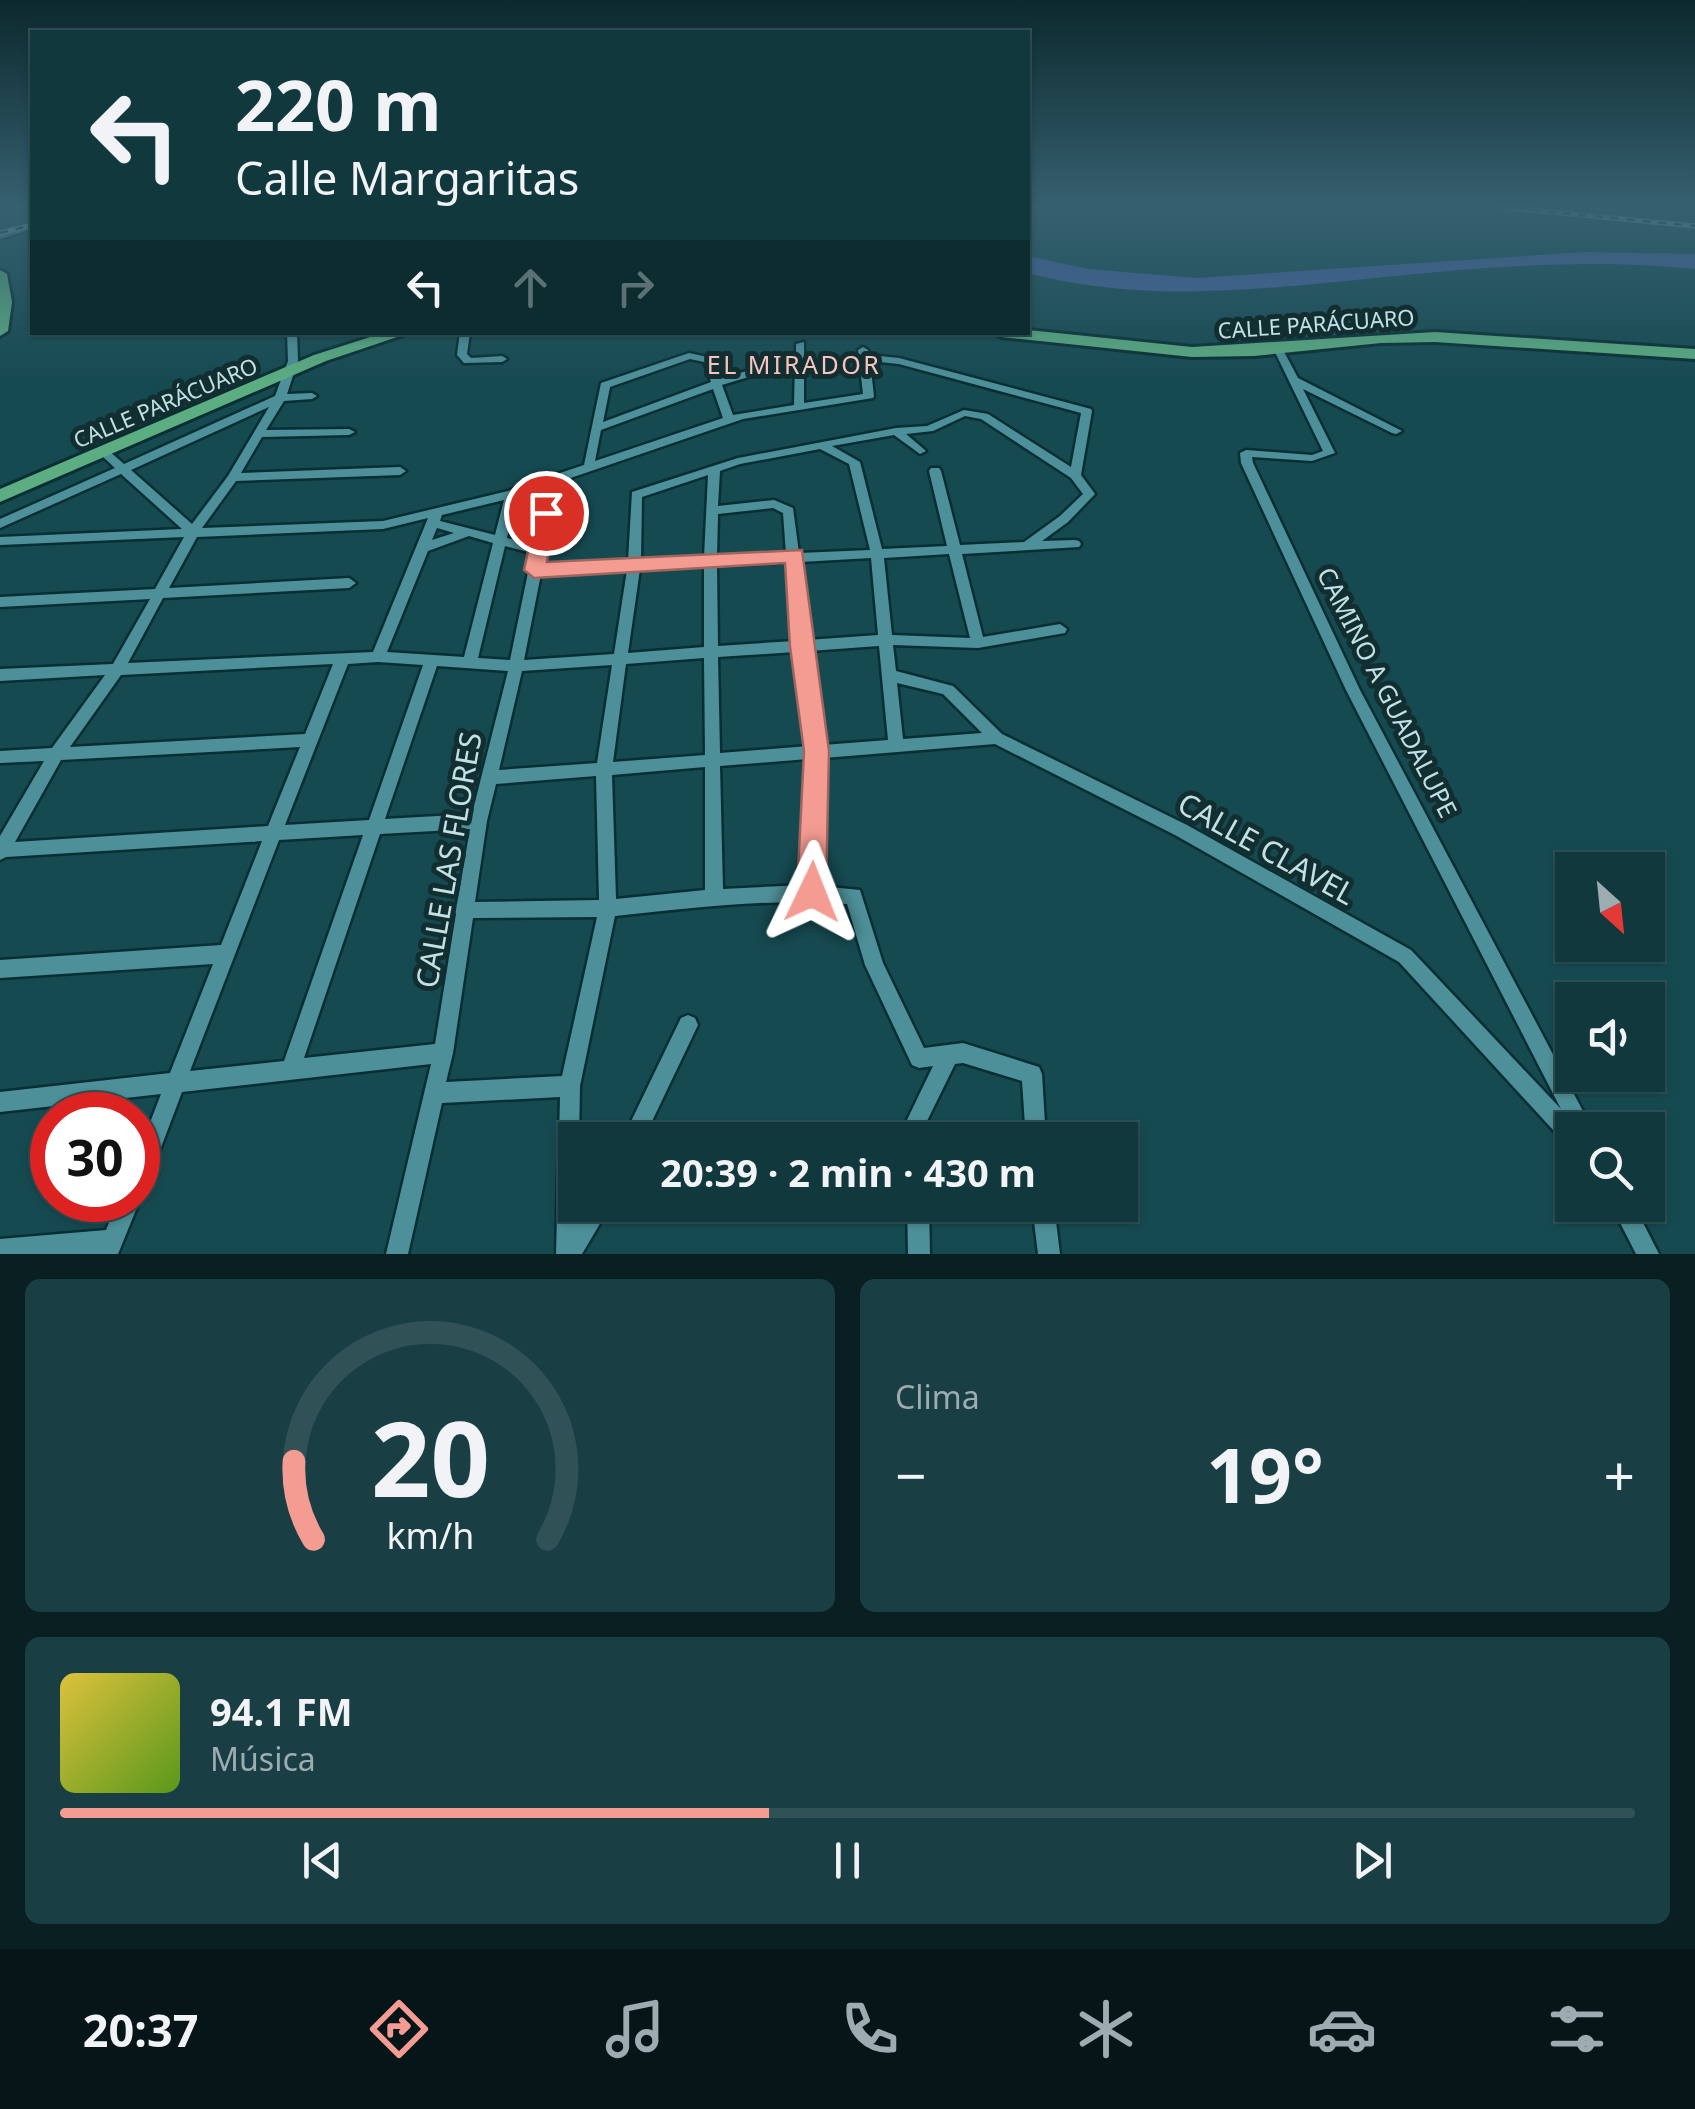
<!DOCTYPE html>
<html lang="es">
<meta charset="utf-8">
<style>
:root{--surface:#10383d;--page:#193f44;--text:#f1f3f6;--muted:#9cacb0;--line:#305257;--accent:#f59c92}
body{margin:0;font-family:"Noto Sans",sans-serif;background:var(--page);color:var(--text);height:100vh;display:flex;flex-direction:column;font-size:38px;white-space:nowrap}
*{box-sizing:border-box;margin:0}
p{font-size:32px;color:var(--muted)}
.icon{flex:none;width:55px;height:55px;fill:none;stroke:currentColor;stroke-width:2;stroke-linecap:round;stroke-linejoin:round}
.map{position:relative;height:1254px;overflow:hidden}
.side{display:flex;flex-direction:column;gap:25px;padding:25px;background:#091f22;flex:1}
.side>*{flex:none}
.hud{position:absolute;left:30px;top:30px;width:1000px;height:305px;border-radius:0px;box-shadow:0 2px 8px #0004,0 0 0 2px var(--line);background:#10383d;color:var(--text);overflow:hidden}
.needle{width:65px;rotate:153deg}
.tools{position:absolute;left:1555px;top:852px;display:grid;gap:20px}
.tools a{display:grid;place-items:center;width:110px;height:110px;border-radius:0px;background:var(--surface);box-shadow:0 2px 8px #0004,0 0 0 2px var(--line);font-size:50px}
.speed{position:absolute;left:30px;top:1092px;display:flex;gap:20px;font-size:50px;font-weight:700;text-align:center}
.speed>*{display:grid;place-content:center;width:130px;height:130px;border-radius:50%;background:var(--surface);box-shadow:0 2px 8px #0004,0 0 0 2px var(--line);line-height:1}
.speed .limit{border:15px solid #d22;background:#fff;color:#111}
.pin{position:absolute;display:grid;place-items:center;width:85px;height:85px;color:#fff;margin:-42px;border:5px solid #fff;border-radius:50%;box-shadow:0 2px 10px #0007}
.me{position:absolute;width:110px;margin:-55px;rotate:2deg;stroke-linejoin:round;filter:drop-shadow(0 0 8px #0008)}
.turn{display:flex;align-items:center;gap:35px;height:210px;padding:0 40px;font-size:45px}
.turn .icon{width:130px;height:130px;stroke-width:2.5}
.turn b{display:block;font-size:70px;line-height:85px}
.lanes{display:flex;align-items:center;height:95px;padding:0 40px;background:#0003;justify-content:center;gap:50px;direction:ltr}
.lanes .off{opacity:.35}
.big{font-size:75px;font-weight:700;line-height:1.1}
.side .tile{flex:1;display:flex;flex-direction:column;justify-content:center;gap:15px;min-width:0;padding:0 35px;border-radius:15px;background:var(--page)}
.side .dial{align-items:center;gap:0}
.dial svg{height:260px;overflow:visible;fill:none;stroke:var(--line);stroke-width:7;stroke-linecap:round;text-anchor:middle}
.dial text{fill:var(--text);stroke:none}
.song{display:flex;align-items:center;gap:30px}
.cover{width:120px;height:120px;border-radius:15px;background:linear-gradient(135deg,hsl(50 70% 55%),hsl(90 70% 35%))}
.played{height:10px;border-radius:5px;background:linear-gradient(90deg,var(--accent) 45%,var(--line) 45%)}
.keys{display:flex;justify-content:space-around;direction:ltr}
.heat{display:flex;justify-content:space-between;align-items:center;font-size:55px;direction:ltr}
.side .tiles{flex:1;display:grid;gap:25px;grid-template-columns:1fr 1fr}
.tile:last-child{grid-column:span 2}
.trip{position:absolute;left:558px;top:1122px;width:580px;height:100px;border-radius:0px;background:var(--surface);box-shadow:0 2px 8px #0004,0 0 0 2px var(--line);font-weight:700;line-height:100px;text-align:center}
.tab-bar{display:flex;height:160px;justify-content:space-around;align-items:center;background:#061618;color:var(--muted)}
.tab-bar .icon{width:70px;height:70px}
.tab-bar .on{color:var(--accent)}
.tab-bar b{font-size:45px;color:var(--text)}
.map>svg:first-child{display:block}
.water{fill:#4862a7}
.lines{fill:none;stroke-linecap:round;stroke-linejoin:round}
.street-casing{stroke:#092e33;stroke-width:5}
.primary-casing{stroke:#092e33;stroke-width:6}
.street{fill:#4e9099;fill-rule:evenodd}
.primary{fill:#5cad82;fill-rule:evenodd}
.rail-casing{stroke:#afd1d7;stroke-width:5}
.rail{stroke:#122e31;stroke-width:2.5;stroke-dasharray:8;stroke-linecap:butt}
.route{fill:#f59c92;stroke:#9f655f;stroke-width:2.5}
.labels{text-anchor:middle;dominant-baseline:central;stroke-width:10;stroke-linejoin:round;paint-order:stroke}
.far-street-label{font-size:22px;fill:#c1e1e6;stroke:#122e31}
.far-quarter-label{font-size:25px;letter-spacing:2.5px;fill:#f8c5be;stroke:#122e31}
.street-label{font-size:25px;fill:#c1e1e6;stroke:#122e31}
.near-street-label{font-size:30px;fill:#c1e1e6;stroke:#122e31}
</style>
<div class="map">
<svg width="1695" height="1254" viewBox="0 0 1695 1254">
<rect width="100%" height="100%" fill="#164a51"/>
<!-- water -->
<path class="water" d="M1585 252 1695 254V269C1592 258 1486 267 1383 277 1264 289 1145 304 1028 273V256L1088 269 1197 278Z"/>
<g class="lines">
<!-- street casing -->
<g class="street-casing">
<path id="street" d="M32 225V229L0 239V233Z
M287 332H297L298 361 287 394 312 393 317 396 312 399 284 401 266 430 349 429 355 432 349 435 262 437 241 473 400 467 406 471 400 475 236 481 202 528 383 521 508 491 548 477 550 474H557L584 465 601 383 689 353 712 358 720 379 796 356V344L804 342V403L863 394 858 350 863 347 868 350 869 355 899 358 1091 409 1092 411 1081 475 1095 494 1068 522 1042 541 1075 540 1079 541 1081 544 1079 547 962 554 983 637 1060 624 1067 629 1065 633 978 648 893 645 896 671 953 686 1002 734 1187 825 1411 950 1561 1109 1346 690 1241 463 1240 453 1246 450 1312 455 1323 451 1273 348 1281 346 1298 378 1402 431 1396 434 1392 433 1303 389 1335 453 1312 461 1252 457 1253 463 1360 690 1593 1130H1572V1146L1565 1143 1399 962 1175 835 995 744 824 758 820 886 860 890 883 963 924 1048 963 1043 1039 1067 1042 1074 1046 1140H1026L1022 1081 963 1063 955 1064 926 1123 927 1140H907L906 1122 933 1066 919 1068 912 1065 865 965 847 904C769 898 693 908 615 916L580 1086 579 1140H575V1205H579V1219L587 1205H611L582 1254H556L560 1097 442 1103 408 1254H386L431 1064 182 1092 146 1187 138 1190V1154L161 1094 0 1112V1092L170 1073 213 964 0 978V960L221 945 262 841 6 857 0 860V836L44 761 0 763V751L52 748 105 675 0 681V669L113 664 150 599 0 607V597L155 589 184 537 0 545V537L182 529 121 474 0 528V519L115 468 101 455V451H109L124 464 275 396 288 361ZM690 359 704 362 711 382 603 422 610 387ZM870 361 899 364 1081 413 1071 467 988 414 964 410 927 426 896 428 738 458 632 492 628 561 543 565 559 482 743 419 873 398 874 396ZM795 363 794 405 733 415 722 385ZM713 389 723 418 595 461 601 430ZM269 407 228 476 192 524 131 470ZM965 416 981 419 1071 478 1083 494 1060 516 1024 542 960 545 941 471 939 468H931L929 471 947 546 882 549 860 462 832 446 894 435 920 454 926 451 906 434 933 431ZM820 449 849 464 870 550 799 553 793 508 774 500 718 506 720 471 740 464ZM708 475 704 557 641 560 642 497ZM546 486 534 545 507 538 516 496ZM504 500 495 535 440 521 442 515ZM773 508 783 513 786 554 717 557 718 514ZM428 518 373 652 128 663 163 598 349 588 356 583 349 578 169 588 197 537 383 529ZM437 528 454 533 432 540ZM469 536 493 543 464 657 387 652 428 551ZM505 546 532 553 510 660 478 658ZM949 554 970 638 892 635 884 558ZM871 558 878 635 807 640 800 562ZM787 562 794 641 718 646 717 566ZM704 566V647L628 653 640 569ZM627 570 614 654 524 660 541 574ZM879 646 888 740 823 745 809 651ZM795 652 808 746 720 753 718 657ZM704 658 705 755 613 762 626 664ZM378 662 423 665 369 820 285 825 348 664ZM333 664 305 734 70 747 121 675ZM612 665 597 763 499 770 522 671ZM437 666 508 671 472 814 385 819ZM897 683 943 694 982 733 903 739ZM300 747 268 826 15 842 61 760ZM808 759 803 885 723 889 720 766ZM705 767V890L616 899 612 775ZM596 776 599 900 475 902 487 821 496 784ZM470 829 457 904 454 910 456 914 435 1044 304 1058 380 834ZM363 835 284 1061 190 1071 279 840ZM597 917 562 1076 446 1082 453 1053 473 918Z
M460 332H470L467 354 471 358 502 356 507 359 502 362 464 363 457 355Z
M688 1015 695 1018 698 1025 643 1140H622L681 1018Z
M138 1194 140 1200 118 1254H0V1239L106 1230 118 1200H138Z
M907 1205H929L930 1254H908Z
M1032 1205H1054L1060 1254H1038Z
M1611 1205H1634L1659 1254H1636Z"/>
</g>
<!-- primary casing -->
<g class="primary-casing">
<path id="primary" d="M0 270 7 274 12 302 8 331 0 336Z
M1028 330 1192 347 1435 332 1695 349V359L1435 342 1381 343 1254 356 1192 357 1001 337 993 332Z
M386 332H412L326 361 0 502V489L314 355Z"/>
</g>
<!-- street -->
<use href="#street" class="street"/>
<!-- primary -->
<use href="#primary" class="primary"/>
<!-- rail casing -->
<g class="rail-casing">
<path id="rail" d="M1499 207 1695 226
M0 233 32 225"/>
</g>
<!-- rail -->
<use href="#rail" class="rail"/>
</g>
<!-- sky -->
<linearGradient id="sky" x2="0" y2="1"><stop stop-color="#0c292d"/><stop offset="0.54" stop-color="#366070"/><stop offset="1" stop-color="#366070" stop-opacity="0"/></linearGradient>
<rect width="1695" height="382" fill="url(#sky)"/>
<!-- route -->
<path class="route" d="M546 507 556 513 547 562 802 550 829 751 826 892 822 901 812 905 801 901 797 892 804 751 790 647 785 563 534 578 524 570 536 513Z"/>
<g class="labels">
<!-- far-street labels -->
<g class="far-street-label">
<text transform="translate(1316 323) rotate(-4)">CALLE PARÁCUARO</text>
<text transform="translate(165 402) rotate(-23)">CALLE PARÁCUARO</text>
</g>
<!-- far-quarter labels -->
<g class="far-quarter-label">
<text x="794" y="364">EL MIRADOR</text>
</g>
<!-- street labels -->
<g class="street-label">
<text transform="translate(1388 692) rotate(63)">CAMINO A GUADALUPE</text>
</g>
<!-- near-street labels -->
<g class="near-street-label">
<text transform="translate(1267 848) rotate(29)">CALLE CLAVEL</text>
<text transform="translate(448 860) rotate(-80)">CALLE LAS FLORES</text>
</g>
</g>
</svg>
<div class="tools">
<a><svg class="needle" viewBox="-14 -14 28 28"><path d="M0-13l5 13h-10z" fill="#e53935"/><path d="M0 13l5-13h-10z" fill="#9cacb0"/></svg></a>
<a><svg class="icon" aria-label="sound" viewBox="0 0 24 24"><path d="M4 9h4l5-4v14l-5-4H4zM17 9q2 3 0 6"/></svg></a>
<a><svg class="icon" aria-label="search" viewBox="0 0 24 24"><circle cx="10" cy="10" r="6"/><path d="M15 15l6 6"/></svg></a>
</div>
<div class="speed"><div class="limit">30</div></div>
<div class="pin" style="left:546px;top:513px;background:#d93025"><svg class="icon" aria-label="arrive" viewBox="0 0 24 24"><path d="M6 21V4h12l-3 4 3 4H6"/></svg></div>
<svg class="me" style="left:812px;top:892px" viewBox="-20 -20 40 40"><path d="M0-17L14 15 0 8-14 15z" fill="#f59c92" stroke="#fff" stroke-width="4"/></svg>
<div class="trip">20:39 · 2 min · 430 m</div>
<div class="hud">
<div class="turn"><svg class="icon" aria-label="left" viewBox="0 0 24 24"><path d="M17 20v-9H6M10 6l-5 5 5 5"/></svg><div><b>220 m</b>Calle Margaritas</div></div>
<div class="lanes"><svg class="icon" aria-label="left" viewBox="0 0 24 24"><path d="M17 20v-9H6M10 6l-5 5 5 5"/></svg><svg class="icon off" aria-label="ahead" viewBox="0 0 24 24"><path d="M12 20V5M6 11l6-6 6 6"/></svg><svg class="icon off" aria-label="right" viewBox="0 0 24 24"><path d="M7 20v-9h11M14 6l5 5-5 5"/></svg></div>
</div>
</div>
<section class="side">
<div class="tiles">
<div class="tile dial"><svg viewBox="0 0 100 80">
<path d="M14 69A42 42 0 1 1 86 69"/>
<path d="M14 69A42 42 0 0 1 8 45" stroke="#f59c92"/>
<text x="50" y="56" font-size="32" font-weight="700">20</text>
<text x="50" y="72" font-size="11">km/h</text>
</svg></div>
<div class="tile"><p>Clima</p>
<div class="heat"><a>−</a><b class="big">19°</b><a>+</a></div>
</div>
<div class="tile">
<div class="song"><i class="cover"></i><div><b>94.1 FM</b><p>Música</p></div></div>
<div class="played"></div>
<div class="keys"><svg class="icon" aria-label="previous" viewBox="0 0 24 24"><path d="M18 5L8 12l10 7zM5 5v14"/></svg><svg class="icon" aria-label="pause" viewBox="0 0 24 24"><path d="M8 5v14M16 5v14"/></svg><svg class="icon" aria-label="next" viewBox="0 0 24 24"><path d="M6 5l10 7-10 7zM19 5v14"/></svg></div>
</div>
</div>
</section>
<nav class="tab-bar">
<b>20:37</b>
<svg class="icon on" aria-label="directions" viewBox="0 0 24 24"><path d="M12 3l9 9-9 9-9-9zM9 14v-3h6M13 9l2 2-2 2"/></svg>
<svg class="icon" aria-label="music" viewBox="0 0 24 24"><path d="M9 18V5l10-2v13"/><circle cx="6" cy="18" r="3"/><circle cx="16" cy="16" r="3"/></svg>
<svg class="icon" aria-label="phone" viewBox="0 0 24 24"><path d="M5 4h4l2 5-3 2q2 4 5 5l2-3 5 2v4C11 20 4 13 5 4z"/></svg>
<svg class="icon" aria-label="climate" viewBox="0 0 24 24"><path d="M12 3v18M4 7l16 10M4 17L20 7"/></svg>
<svg class="icon" aria-label="car" viewBox="0 0 24 24"><path d="M5 17H2v-5l4-1 3-4h7l3 4 3 1v5h-3M9 17h6M6 11h13"/><circle cx="7" cy="17" r="2"/><circle cx="17" cy="17" r="2"/></svg>
<svg class="icon" aria-label="filters" viewBox="0 0 24 24"><path d="M4 7h16M4 17h16"/><circle cx="9" cy="7" r="2"/><circle cx="15" cy="17" r="2"/></svg>
</nav>
